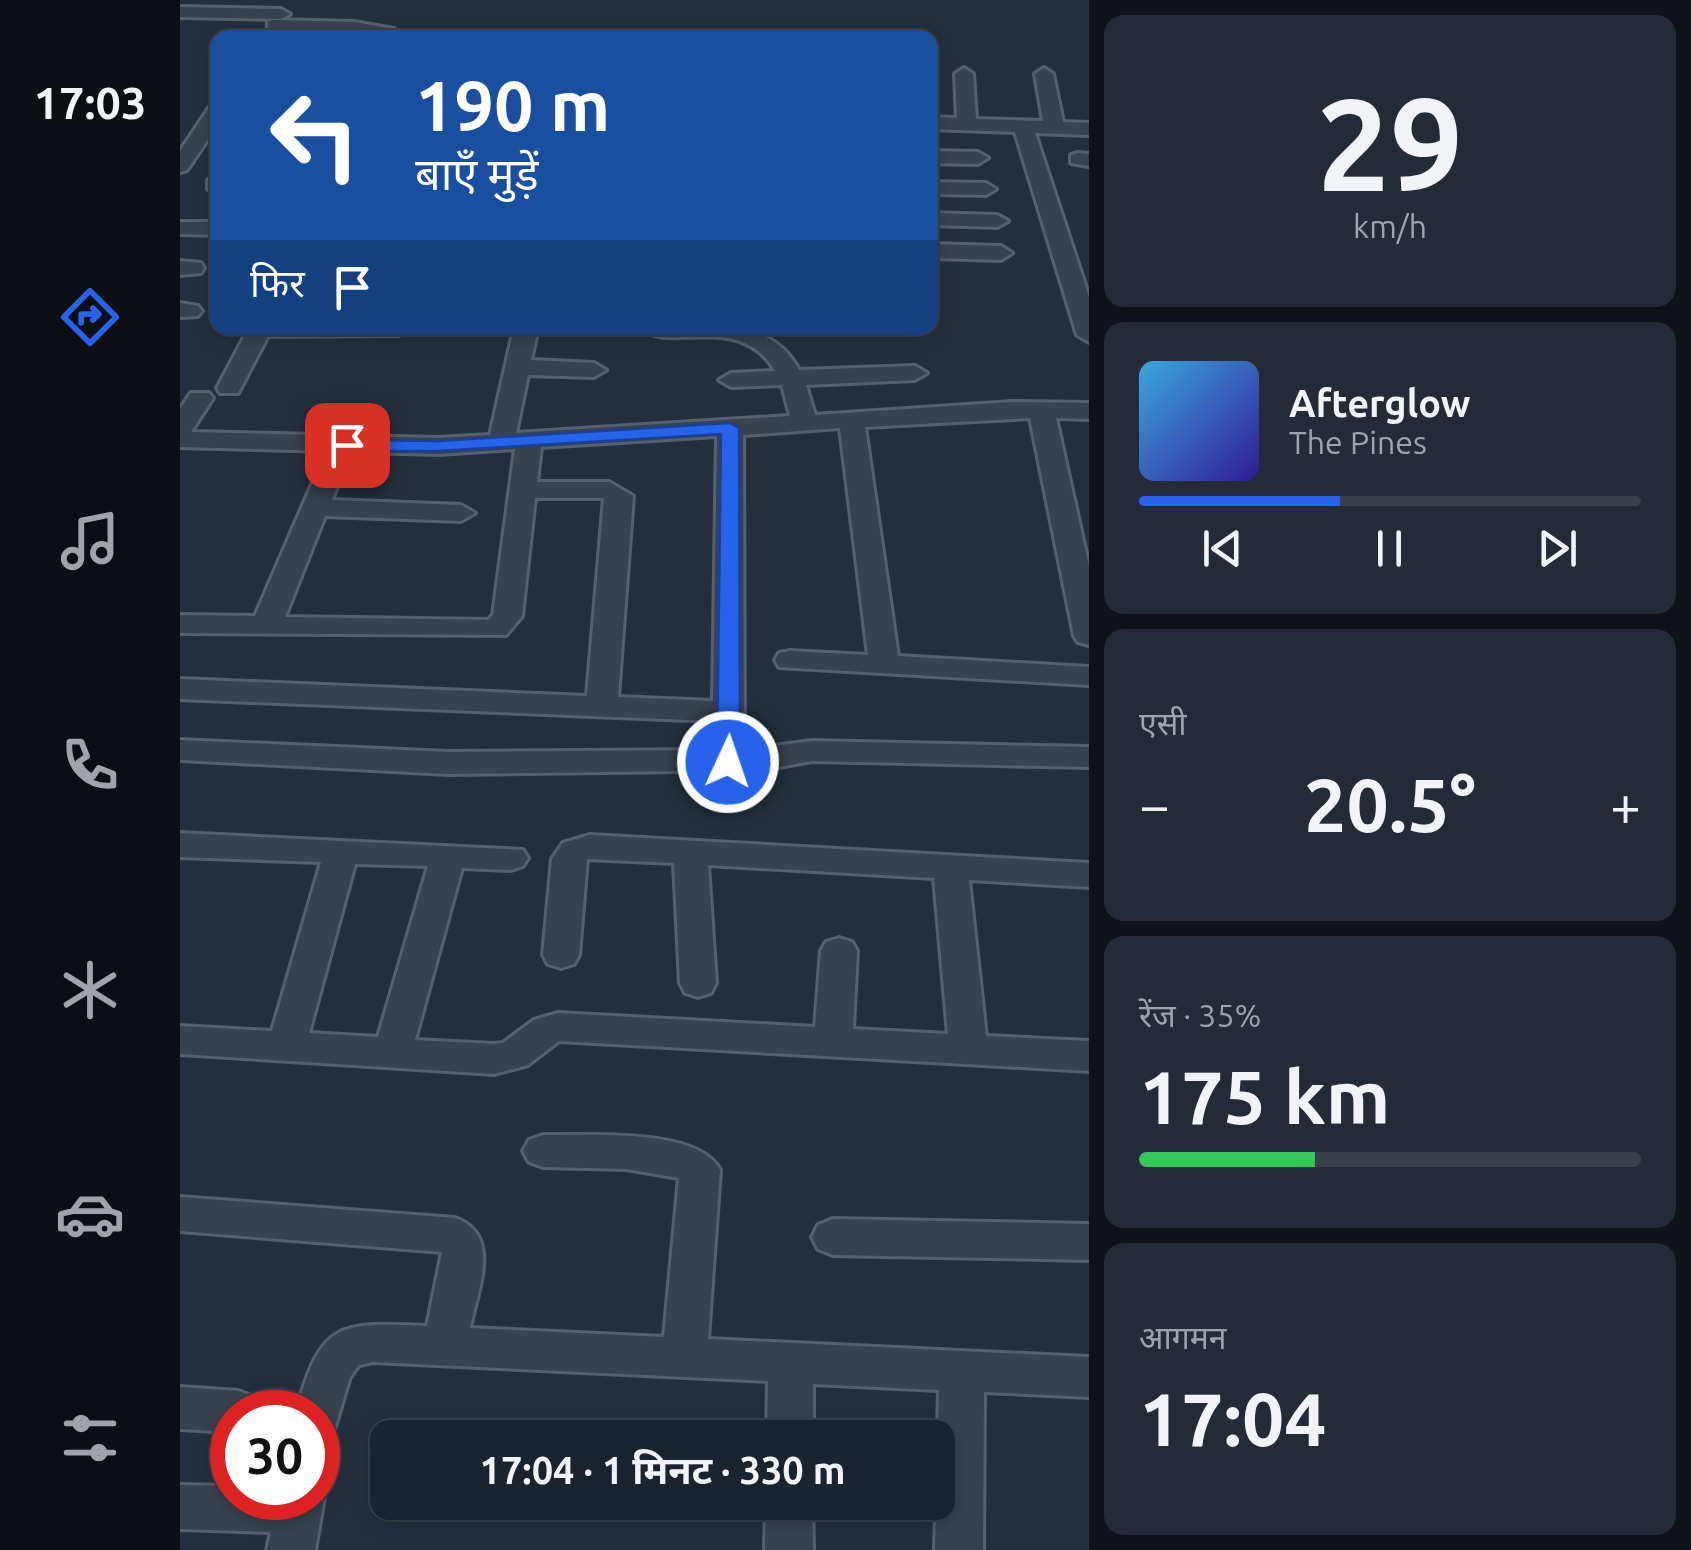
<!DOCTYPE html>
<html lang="hi">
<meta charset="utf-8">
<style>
:root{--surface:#1b232e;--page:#242b36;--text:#f1f3f6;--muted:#a0a4aa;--line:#39404a;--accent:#2563eb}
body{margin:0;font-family:Ubuntu,"Noto Sans Devanagari",sans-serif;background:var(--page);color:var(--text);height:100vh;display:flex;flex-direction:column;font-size:38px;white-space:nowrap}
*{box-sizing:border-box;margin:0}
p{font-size:32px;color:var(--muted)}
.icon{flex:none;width:55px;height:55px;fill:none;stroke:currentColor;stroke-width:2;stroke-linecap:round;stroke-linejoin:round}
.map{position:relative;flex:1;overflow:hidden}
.side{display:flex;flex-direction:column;gap:15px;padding:15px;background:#0f1319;width:602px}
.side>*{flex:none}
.top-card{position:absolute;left:30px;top:30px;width:728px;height:305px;border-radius:20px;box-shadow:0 5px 15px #0003,0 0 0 2px var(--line);background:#1a4fa0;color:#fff;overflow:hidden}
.speed{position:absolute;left:30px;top:1390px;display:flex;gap:20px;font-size:50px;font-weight:700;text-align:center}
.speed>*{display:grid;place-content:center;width:130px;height:130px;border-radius:50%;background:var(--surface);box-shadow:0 5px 15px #0003,0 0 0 2px var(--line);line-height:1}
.speed .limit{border:15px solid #d22;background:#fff;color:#111}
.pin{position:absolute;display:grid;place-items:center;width:85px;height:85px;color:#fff;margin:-42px;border-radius:20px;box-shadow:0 5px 15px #0006}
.me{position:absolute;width:110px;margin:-55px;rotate:3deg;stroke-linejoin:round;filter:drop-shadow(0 0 8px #0008)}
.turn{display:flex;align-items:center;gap:35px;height:210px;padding:0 40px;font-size:45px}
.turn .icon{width:130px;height:130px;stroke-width:2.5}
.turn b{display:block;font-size:70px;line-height:85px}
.then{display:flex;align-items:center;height:95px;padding:0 40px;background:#0003;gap:20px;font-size:38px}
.big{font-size:75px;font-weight:700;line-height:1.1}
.side .tile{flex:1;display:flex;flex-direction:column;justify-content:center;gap:15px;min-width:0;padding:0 35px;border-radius:20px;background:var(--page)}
.side .dial{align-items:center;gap:0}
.dial b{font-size:130px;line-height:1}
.song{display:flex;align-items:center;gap:30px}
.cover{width:120px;height:120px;border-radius:15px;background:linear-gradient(135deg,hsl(200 70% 55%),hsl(250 70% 35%))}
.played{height:10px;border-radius:5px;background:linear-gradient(90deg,var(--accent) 40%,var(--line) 40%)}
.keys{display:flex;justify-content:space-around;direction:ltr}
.heat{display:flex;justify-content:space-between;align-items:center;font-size:55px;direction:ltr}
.charge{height:15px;border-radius:8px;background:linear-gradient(90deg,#34c759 35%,var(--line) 0)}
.trip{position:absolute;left:190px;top:1420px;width:585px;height:100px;border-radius:20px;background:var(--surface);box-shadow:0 5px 15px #0003,0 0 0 2px var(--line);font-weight:700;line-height:100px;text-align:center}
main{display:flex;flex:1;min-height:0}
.tabs{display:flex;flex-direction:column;width:180px;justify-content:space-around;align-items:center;background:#0b0e12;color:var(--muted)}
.tabs .icon{width:70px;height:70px}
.tabs .active{color:var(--accent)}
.tabs b{font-size:45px;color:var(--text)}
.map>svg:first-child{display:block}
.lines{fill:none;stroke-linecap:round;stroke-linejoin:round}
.minor-casing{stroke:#565f6c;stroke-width:6}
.minor{fill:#38414e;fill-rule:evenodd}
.route{fill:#2563eb;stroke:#184099;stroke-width:2.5}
</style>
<main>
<nav class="tabs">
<b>17:03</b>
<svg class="icon active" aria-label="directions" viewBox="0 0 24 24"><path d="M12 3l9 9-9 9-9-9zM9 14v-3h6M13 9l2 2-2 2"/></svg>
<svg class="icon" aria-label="music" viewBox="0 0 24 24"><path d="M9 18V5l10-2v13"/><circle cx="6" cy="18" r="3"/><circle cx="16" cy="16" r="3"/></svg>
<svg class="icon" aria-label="phone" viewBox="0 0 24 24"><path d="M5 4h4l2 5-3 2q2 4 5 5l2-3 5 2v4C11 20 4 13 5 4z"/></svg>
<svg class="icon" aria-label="climate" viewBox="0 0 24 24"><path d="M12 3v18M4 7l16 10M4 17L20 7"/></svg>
<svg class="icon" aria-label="car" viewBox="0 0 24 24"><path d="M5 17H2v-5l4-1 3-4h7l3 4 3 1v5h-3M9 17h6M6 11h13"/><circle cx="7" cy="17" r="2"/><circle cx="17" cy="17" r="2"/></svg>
<svg class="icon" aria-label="filters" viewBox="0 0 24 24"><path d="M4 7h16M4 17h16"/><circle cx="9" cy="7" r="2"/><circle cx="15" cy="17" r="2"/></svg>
</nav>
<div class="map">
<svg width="909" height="1550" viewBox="0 0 909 1550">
<rect width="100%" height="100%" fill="#242f3e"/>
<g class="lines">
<!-- minor casing -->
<g class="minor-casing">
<path id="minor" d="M0 7 101 9 110 14 101 19 0 17Z
M94 20 174 22 214 29 219 38 88 29V21Z
M784 68 793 74 796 119 863 121 855 74 864 68 873 74 883 122 909 123V135L855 133 909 297V342L897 335 835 132 750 129V117L777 118 775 74Z
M38 103V124L7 170 0 172V151L31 105Z
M750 151 798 152 808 158 798 164 750 163Z
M898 153 909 154V166L891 163V155Z
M38 174V195L28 189V180Z
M750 182 806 183 816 189 806 195 750 194Z
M750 213 817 215 828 221 817 227 750 225Z
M0 222H38V235L0 234Z
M750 244 821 246 832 253 821 260 750 258Z
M0 261 21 263 24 268 21 273 0 275Z
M0 303 18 306 22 311 18 316 0 317Z
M69 328H231L219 335 88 336 58 393H40L37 388Z
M334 328H358L351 360 414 363 426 370 414 377 348 375 336 433 610 416 602 385 551 387 539 380 551 373 595 371C560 310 484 354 463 328 519 328 588 312 619 370L735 366 747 373 735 380 626 385 635 415 832 402 909 403V419L876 418 909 567V645L898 642 894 636 850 418 685 427 718 656 909 667V685L599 667 595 660 599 653 610 651 688 655 660 428 563 435 564 750 632 741 909 747V767L632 761 582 770 268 774 0 760V740L268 752 532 750 533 721 0 699V679L407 696 424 498H355L342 616 326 635 0 633V615L75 616 132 484 145 476 158 484 152 500 281 505 295 513 281 521 145 516 105 617 308 620 313 615 335 449 258 454 0 447V409L11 393H29L33 398 11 432 258 438 310 435ZM537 436 533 701 438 697 453 496 429 482H357L361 447Z
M0 833 343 850 348 858 343 866 331 870 282 868 235 1040 314 1044 323 1043 354 1020 378 1013 635 1027 641 951 646 942 659 938 672 942 677 951 673 1029 768 1034 754 878 528 865 536 983 531 993 518 997 505 993 500 983 494 863 407 859 399 955 394 964 381 968 368 964 363 955 372 859 383 843 410 835 909 863V887L789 880 806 1036 909 1041V1071L379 1041 348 1065 314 1074 0 1054V1026L92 1031 141 862 0 857ZM175 864 248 866 198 1037 129 1033Z
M363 1135C406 1136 518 1127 540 1170L528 1339 909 1357V1397L804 1392 803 1550H755L759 1390 633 1384V1438H587L588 1381 193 1362 179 1365 170 1377 154 1430 138 1435V1412H116C141 1322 157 1322 247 1326L262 1252 0 1231V1197L275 1218C323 1235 297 1290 290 1328L484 1337 499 1178 446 1169 363 1167 349 1162 343 1151 349 1140Z
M653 1219 909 1224V1260L653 1255 638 1249 632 1237 638 1225Z
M0 1387 58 1391 74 1397 81 1412H52V1432L0 1429Z
M138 1482 144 1498 135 1550H87L91 1532 0 1529V1485L52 1486V1498H138Z
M586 1502H632L633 1550H585Z"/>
</g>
<!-- minor -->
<use href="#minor" class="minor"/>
</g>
<!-- route -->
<path class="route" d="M550 423 559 428 560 762 548 769 537 762 541 434 258 451H167L158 445 167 440 258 441Z"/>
</svg>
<div class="speed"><div class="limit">30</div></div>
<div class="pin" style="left:167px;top:445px;background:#d93025"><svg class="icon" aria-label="arrive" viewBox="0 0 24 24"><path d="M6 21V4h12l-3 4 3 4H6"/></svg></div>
<svg class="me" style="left:548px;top:762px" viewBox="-20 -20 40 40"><circle r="17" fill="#2563eb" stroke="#fff" stroke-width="3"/><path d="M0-11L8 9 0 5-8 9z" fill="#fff"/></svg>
<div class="trip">17:04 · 1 मिनट · 330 m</div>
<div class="top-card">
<div class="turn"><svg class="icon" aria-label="left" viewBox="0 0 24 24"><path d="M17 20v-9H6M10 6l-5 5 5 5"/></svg><div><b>190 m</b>बाएँ मुड़ें</div></div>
<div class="then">फिर<svg class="icon" aria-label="arrive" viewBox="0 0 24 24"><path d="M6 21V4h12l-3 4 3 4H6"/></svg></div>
</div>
</div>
<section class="side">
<div class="tile dial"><b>29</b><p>km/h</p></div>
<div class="tile">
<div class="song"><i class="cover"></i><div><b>Afterglow</b><p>The Pines</p></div></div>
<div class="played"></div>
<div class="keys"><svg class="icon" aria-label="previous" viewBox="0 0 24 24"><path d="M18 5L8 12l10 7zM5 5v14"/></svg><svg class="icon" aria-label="pause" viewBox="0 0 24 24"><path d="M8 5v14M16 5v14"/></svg><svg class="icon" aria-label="next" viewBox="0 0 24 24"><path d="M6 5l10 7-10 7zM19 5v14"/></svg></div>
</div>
<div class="tile"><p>एसी</p>
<div class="heat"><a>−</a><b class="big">20.5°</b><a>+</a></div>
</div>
<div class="tile"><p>रेंज · 35%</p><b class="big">175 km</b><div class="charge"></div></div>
<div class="tile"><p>आगमन</p><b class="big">17:04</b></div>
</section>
</main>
